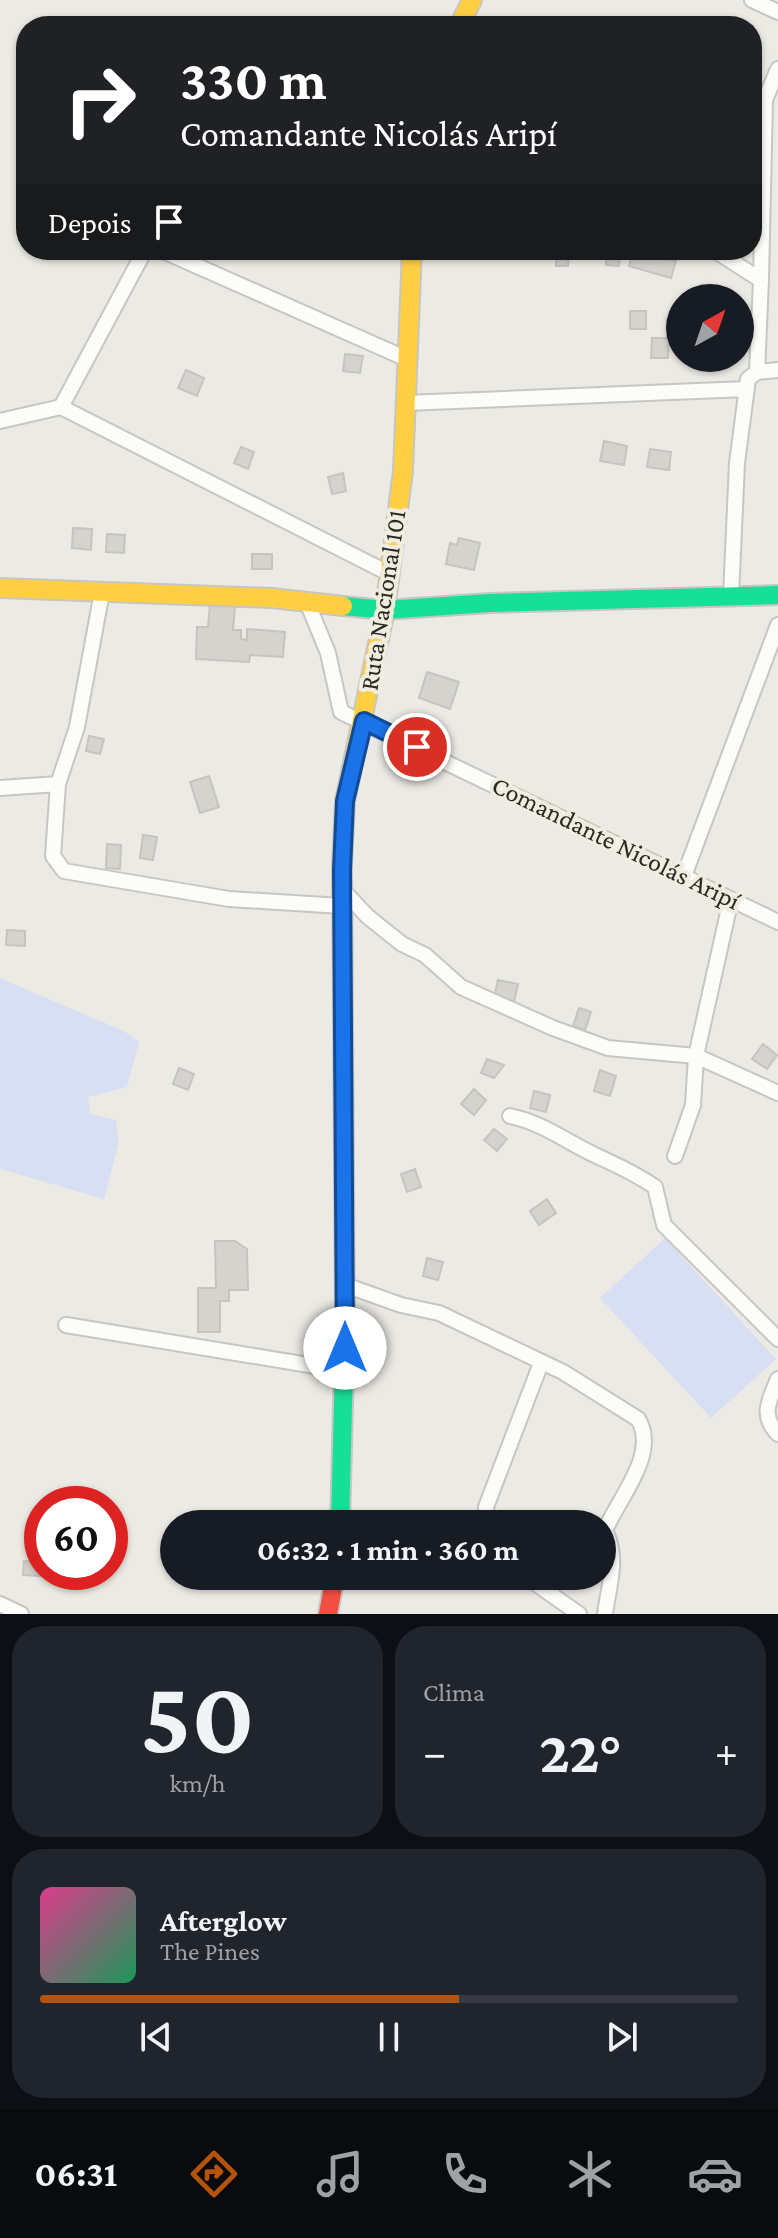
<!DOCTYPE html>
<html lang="pt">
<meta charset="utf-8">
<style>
:root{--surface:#171b24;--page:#20242c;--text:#f1f3f6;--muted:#9ea1a6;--line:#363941;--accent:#b45309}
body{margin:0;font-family:"Crimson Pro",serif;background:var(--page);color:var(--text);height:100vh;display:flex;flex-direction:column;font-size:30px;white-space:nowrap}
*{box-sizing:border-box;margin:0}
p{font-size:26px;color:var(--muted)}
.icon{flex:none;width:44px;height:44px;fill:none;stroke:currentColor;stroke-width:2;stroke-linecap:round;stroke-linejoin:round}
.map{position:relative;height:1614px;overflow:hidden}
.sheet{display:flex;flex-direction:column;gap:12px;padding:12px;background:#0d0f14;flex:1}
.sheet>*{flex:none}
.hud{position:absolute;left:16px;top:16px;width:746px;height:244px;border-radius:32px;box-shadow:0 2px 6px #0004;background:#202124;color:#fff;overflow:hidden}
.needle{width:52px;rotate:40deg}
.buttons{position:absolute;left:666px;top:284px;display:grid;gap:16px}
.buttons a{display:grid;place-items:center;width:88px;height:88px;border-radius:50%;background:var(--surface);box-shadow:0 2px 6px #0004;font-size:40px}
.speed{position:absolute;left:24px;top:1486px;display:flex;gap:16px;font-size:40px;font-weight:700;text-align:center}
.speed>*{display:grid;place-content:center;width:104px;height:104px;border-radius:50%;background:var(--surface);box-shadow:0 2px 6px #0004;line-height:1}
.speed .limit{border:12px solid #d22;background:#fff;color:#111}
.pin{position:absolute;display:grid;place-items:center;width:68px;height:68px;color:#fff;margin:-34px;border:4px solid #fff;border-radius:50%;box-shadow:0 2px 8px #0007}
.me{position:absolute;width:88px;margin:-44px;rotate:0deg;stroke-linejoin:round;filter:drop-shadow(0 0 6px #0008)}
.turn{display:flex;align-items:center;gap:28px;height:168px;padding:0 32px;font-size:36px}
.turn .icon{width:104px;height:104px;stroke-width:2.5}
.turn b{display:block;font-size:56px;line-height:68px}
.then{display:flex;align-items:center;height:76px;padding:0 32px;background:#0003;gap:16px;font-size:30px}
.big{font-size:60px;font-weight:700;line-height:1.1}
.sheet .card{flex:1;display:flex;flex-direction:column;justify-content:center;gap:12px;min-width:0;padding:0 28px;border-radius:32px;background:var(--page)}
.sheet .dial{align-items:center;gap:0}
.dial b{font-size:104px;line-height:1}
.song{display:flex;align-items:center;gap:24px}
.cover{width:96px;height:96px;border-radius:12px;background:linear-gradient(135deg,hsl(330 70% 55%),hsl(150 70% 35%))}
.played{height:8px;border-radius:4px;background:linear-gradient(90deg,var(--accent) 60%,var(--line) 60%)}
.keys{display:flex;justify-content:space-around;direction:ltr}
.heat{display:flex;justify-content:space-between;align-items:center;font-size:44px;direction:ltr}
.sheet .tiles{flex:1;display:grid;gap:12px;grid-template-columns:1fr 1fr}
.card:last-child{grid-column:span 2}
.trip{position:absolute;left:160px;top:1510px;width:456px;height:80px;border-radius:40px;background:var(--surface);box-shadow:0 2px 6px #0004;font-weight:700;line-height:80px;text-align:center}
.dock{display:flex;height:128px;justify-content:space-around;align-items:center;background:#090b0e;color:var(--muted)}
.dock .icon{width:56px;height:56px}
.dock .active{color:var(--accent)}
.dock b{font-size:36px;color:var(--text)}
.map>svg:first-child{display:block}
.green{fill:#d9dff2}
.building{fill:#d5d3ce;stroke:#c5c4bf;stroke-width:2}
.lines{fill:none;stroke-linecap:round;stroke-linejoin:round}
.street-casing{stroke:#c7c6c1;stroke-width:18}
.fast-casing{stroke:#c7c6c1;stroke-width:22}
.slow-casing{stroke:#c7c6c1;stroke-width:22}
.jam-casing{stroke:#c7c6c1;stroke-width:22}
.street{stroke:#fcfcfb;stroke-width:14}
.fast{stroke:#16e098;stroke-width:18}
.slow{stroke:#ffcf43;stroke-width:18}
.jam{stroke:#f24e42;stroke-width:18}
.route-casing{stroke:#114b97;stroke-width:20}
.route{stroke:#1a73e8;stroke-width:14}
.labels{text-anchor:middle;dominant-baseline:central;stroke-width:8;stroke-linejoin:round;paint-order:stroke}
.street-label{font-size:26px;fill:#2a2924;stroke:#f0ece0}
</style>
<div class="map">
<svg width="778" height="1614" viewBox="0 0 778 1614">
<rect width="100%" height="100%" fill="#eceae4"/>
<!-- green -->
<path class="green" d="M0 978 124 1031 139 1042 127 1087 88 1097 91 1114 116 1120 119 1142 104 1199 0 1169Z
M665 1238 776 1359 711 1418 600 1298Z"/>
<!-- building -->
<path class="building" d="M557 250H569L568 266H556Z
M607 250H620L619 266 606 265Z
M634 250 676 261 671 278 629 266Z
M630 311H646V329H630Z
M652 338H669L668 358H651Z
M345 354 363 356 360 373 343 371Z
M186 370 204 378 197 396 178 388Z
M604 441 627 446 624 465 600 461Z
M241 447 254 452 248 469 234 463Z
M650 449 671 452 669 470 647 467Z
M343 473 346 491 332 494 328 477Z
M73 528 92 529 91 550 72 548Z
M107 534 125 535 124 553 106 552Z
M459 538 480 543 474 570 446 564 450 543 457 545Z
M252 554H272V569H252Z
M210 604 235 606 233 630H241V639L247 640V629L285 632 283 657 250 655 249 662 196 659 197 627H208Z
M427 672 459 682 450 709 419 698Z
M89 736 104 739 100 754 86 751Z
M209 776 219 807 200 813 190 782Z
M143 835 157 837 153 860 140 858Z
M107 844 121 845 120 869 106 868Z
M7 930 25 931V946L6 945Z
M498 980 518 984 514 1002 494 998Z
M579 1008 591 1012 585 1030 573 1026Z
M763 1044 777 1055 767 1069 752 1059Z
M487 1059 504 1065 494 1078 481 1073Z
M179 1068 194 1074 188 1090 173 1084Z
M600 1070 616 1076 610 1096 594 1091Z
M474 1089 486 1100 474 1115 461 1104Z
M534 1091 550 1095 546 1112 530 1108Z
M494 1129 507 1139 497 1151 484 1140Z
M415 1169 421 1187 407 1192 401 1174Z
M547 1199 556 1213 539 1225 530 1211Z
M215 1241H235L247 1249 248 1290H229V1301H220V1332H198V1288H216Z
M427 1258 443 1262 438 1280 423 1276Z
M24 1561 41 1562 40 1576 23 1575Z"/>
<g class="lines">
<!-- street casing -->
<g class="street-casing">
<path id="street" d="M752 0 778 12
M161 250 407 359
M714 250 761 280 757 372
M761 280 765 100 778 69
M406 403 746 389
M61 407 145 250
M0 421 61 407 390 574
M102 592 77 727 58 784 53 856 64 871 229 899 342 906
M731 596 737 463 748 379 757 372 778 370
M307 602 328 653 341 712 778 922
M0 788 58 784
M684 876 778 625
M342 889 367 916 402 944 425 955 461 987 553 1028 608 1048 696 1056 778 1093
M510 1116C543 1123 565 1141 595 1155 616 1165 635 1173 655 1187L664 1225 778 1339
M675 1156 693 1105 696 1056 731 899
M345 1285 401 1305 439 1313 563 1372 638 1419C659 1453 619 1498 605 1530 619 1560 609 1583 605 1614
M66 1325 345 1371
M778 1379C769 1400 760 1416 778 1434
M487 1524 486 1507 541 1363
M525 1576 579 1614
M0 1604 21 1614"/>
</g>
<!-- fast casing -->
<g class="fast-casing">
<path id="fast" d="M343 606 385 610 490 603 778 595
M340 1524 345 1325 342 865"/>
</g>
<!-- slow casing -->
<g class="slow-casing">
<path id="slow" d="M459 26 472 0
M0 588 272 598 343 606
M342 865 345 801 385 610 403 471 412 250"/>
</g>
<!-- jam casing -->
<g class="jam-casing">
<path id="jam" d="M328 1614 335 1576"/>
</g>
<!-- street -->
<use href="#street" class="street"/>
<!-- fast -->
<use href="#fast" class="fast"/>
<!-- slow -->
<use href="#slow" class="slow"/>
<!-- jam -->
<use href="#jam" class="jam"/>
</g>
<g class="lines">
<!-- route casing -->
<g class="route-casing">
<path id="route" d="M345 1348 342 870 345 801 364 721 417 747"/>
</g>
<!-- route -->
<use href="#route" class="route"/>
</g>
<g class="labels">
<!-- street labels -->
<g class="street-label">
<text transform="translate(383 600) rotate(-81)">Ruta Nacional 101</text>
<text transform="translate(616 843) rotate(26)">Comandante Nicolás Aripí</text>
</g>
</g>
</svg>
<div class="buttons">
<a><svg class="needle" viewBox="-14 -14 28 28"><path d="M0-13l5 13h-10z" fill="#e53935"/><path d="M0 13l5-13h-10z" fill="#9ea1a6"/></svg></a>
</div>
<div class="speed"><div class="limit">60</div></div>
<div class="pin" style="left:417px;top:747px;background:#d93025"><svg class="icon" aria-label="arrive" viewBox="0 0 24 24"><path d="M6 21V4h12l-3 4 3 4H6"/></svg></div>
<svg class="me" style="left:345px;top:1348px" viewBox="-20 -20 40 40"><circle r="19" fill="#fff"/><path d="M0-13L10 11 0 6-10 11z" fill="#1a73e8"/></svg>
<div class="trip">06:32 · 1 min · 360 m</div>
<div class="hud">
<div class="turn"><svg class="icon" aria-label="right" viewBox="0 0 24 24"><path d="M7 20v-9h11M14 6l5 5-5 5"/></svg><div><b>330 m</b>Comandante Nicolás Aripí</div></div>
<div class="then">Depois<svg class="icon" aria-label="arrive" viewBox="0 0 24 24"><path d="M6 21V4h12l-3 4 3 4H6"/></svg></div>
</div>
</div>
<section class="sheet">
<div class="tiles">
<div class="card dial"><b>50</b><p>km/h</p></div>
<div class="card"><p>Clima</p>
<div class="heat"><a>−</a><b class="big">22°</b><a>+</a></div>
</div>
<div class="card">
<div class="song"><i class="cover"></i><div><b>Afterglow</b><p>The Pines</p></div></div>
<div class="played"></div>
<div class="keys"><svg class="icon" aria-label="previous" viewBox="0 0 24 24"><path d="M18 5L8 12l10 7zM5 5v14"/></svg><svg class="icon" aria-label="pause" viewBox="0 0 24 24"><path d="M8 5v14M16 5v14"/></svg><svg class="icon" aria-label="next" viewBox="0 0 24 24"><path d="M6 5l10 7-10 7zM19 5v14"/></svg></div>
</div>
</div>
</section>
<nav class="dock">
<b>06:31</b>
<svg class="icon active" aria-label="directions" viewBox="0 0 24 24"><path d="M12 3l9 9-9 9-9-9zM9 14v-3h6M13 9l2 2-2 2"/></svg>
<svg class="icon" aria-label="music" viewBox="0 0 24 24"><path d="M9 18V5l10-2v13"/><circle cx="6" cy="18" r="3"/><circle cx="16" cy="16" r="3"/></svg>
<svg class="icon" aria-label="phone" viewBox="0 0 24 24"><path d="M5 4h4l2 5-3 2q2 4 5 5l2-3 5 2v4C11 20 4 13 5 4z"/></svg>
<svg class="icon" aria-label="climate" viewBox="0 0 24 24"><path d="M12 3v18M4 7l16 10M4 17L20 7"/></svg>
<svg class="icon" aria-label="car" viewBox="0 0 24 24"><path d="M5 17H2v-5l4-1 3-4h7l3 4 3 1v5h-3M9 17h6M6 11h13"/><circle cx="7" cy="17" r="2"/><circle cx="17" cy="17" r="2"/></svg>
</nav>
